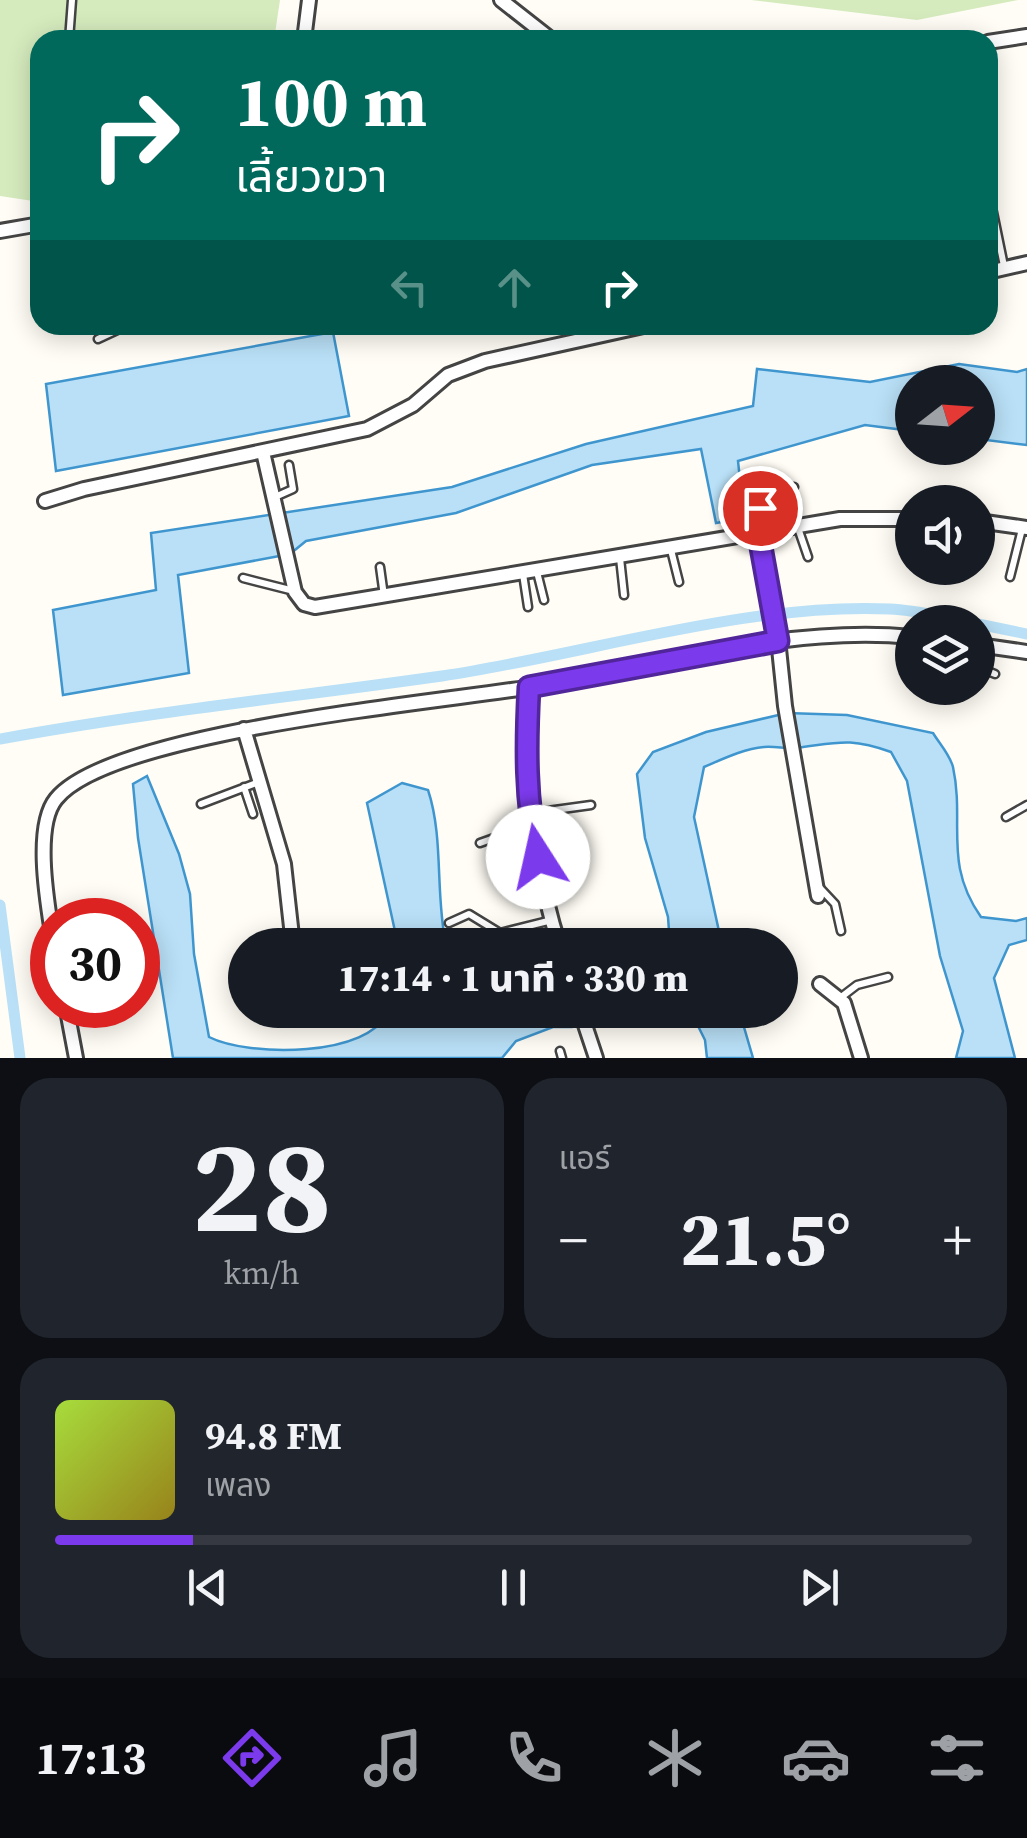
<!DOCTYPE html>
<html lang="th">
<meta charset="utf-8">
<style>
:root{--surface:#171b24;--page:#20242c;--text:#f1f3f6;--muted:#9ea1a6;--line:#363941;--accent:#7c3aed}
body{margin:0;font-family:"Source Serif 4","Noto Sans Thai",serif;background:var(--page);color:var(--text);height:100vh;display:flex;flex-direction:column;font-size:38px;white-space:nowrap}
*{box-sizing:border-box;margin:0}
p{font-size:32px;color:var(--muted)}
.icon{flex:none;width:55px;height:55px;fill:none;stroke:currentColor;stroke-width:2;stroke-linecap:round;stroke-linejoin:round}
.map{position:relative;height:1058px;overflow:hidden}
.sheet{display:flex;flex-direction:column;gap:20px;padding:20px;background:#0d0f14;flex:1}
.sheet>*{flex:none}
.banner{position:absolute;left:30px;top:30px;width:968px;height:305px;border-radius:30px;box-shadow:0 5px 25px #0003;background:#00695c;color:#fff;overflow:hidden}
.needle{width:65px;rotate:73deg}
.fabs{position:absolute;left:895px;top:365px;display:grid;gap:20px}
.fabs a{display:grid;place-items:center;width:100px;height:100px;border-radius:50%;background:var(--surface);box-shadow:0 5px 25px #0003;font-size:50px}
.speed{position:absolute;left:30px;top:898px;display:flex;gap:20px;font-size:50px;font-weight:700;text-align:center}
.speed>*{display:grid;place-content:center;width:130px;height:130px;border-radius:50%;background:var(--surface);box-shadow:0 5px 25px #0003;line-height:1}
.speed .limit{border:15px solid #d22;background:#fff;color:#111}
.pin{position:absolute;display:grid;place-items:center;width:85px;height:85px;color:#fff;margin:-42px;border:5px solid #fff;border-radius:50%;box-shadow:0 2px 10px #0007}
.me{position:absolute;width:110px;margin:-55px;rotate:350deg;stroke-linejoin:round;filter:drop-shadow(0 0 8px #0008)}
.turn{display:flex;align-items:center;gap:35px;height:210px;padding:0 40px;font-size:45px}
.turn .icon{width:130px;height:130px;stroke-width:2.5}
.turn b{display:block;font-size:70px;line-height:85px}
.lanes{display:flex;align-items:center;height:95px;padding:0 40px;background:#0003;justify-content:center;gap:50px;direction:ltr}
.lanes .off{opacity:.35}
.big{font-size:75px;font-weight:800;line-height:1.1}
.sheet .tile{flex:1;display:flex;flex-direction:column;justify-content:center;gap:15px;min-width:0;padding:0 35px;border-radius:30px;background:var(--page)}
.sheet .dial{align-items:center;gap:0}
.dial b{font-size:130px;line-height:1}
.song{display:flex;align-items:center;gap:30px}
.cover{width:120px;height:120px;border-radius:15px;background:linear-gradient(135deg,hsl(80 70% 55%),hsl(50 70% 35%))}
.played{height:10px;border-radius:5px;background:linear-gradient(90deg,var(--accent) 15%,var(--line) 15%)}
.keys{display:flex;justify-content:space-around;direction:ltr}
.heat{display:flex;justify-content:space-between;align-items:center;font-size:55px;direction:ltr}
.sheet .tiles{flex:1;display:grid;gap:20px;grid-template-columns:1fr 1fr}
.tile:last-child{grid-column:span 2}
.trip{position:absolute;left:228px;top:928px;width:570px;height:100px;border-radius:50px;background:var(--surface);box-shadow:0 5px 25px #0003;font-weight:800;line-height:100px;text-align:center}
.dock{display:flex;height:160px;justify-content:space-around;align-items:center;background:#090b0e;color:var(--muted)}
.dock .icon{width:70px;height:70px}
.dock .on{color:var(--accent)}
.dock b{font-size:45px;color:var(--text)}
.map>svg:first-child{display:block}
.green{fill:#d5ebbd}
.water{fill:#b9e0f7;stroke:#3f96cf;stroke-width:2.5}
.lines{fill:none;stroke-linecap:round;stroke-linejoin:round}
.canal{stroke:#b9e0f7;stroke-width:11}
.lane-casing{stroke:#444;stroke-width:11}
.street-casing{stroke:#444;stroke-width:18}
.lane{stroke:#fff;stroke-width:6}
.street{stroke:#fff;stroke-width:12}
.route-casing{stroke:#51269a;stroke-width:25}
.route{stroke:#7c3aed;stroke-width:18}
</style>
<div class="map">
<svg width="1027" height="1058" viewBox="0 0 1027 1058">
<rect width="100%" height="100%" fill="#fffdf5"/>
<!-- green -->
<path class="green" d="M0 0H280L274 40H40V202L0 196Z
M751 0H1018L917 20Z"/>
<!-- water -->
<path class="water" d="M333 332 349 416 56 471 46 384Z
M959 364 1017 372 1027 369V445L978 439V382H912V431L865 425 738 461 744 518 716 523 701 449 592 465 456 513 306 541 290 554 178 575 189 673 63 695 53 610 156 590 151 533 452 487 586 444 753 406 757 369 870 382Z
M787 713 847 715 933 733C939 743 950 755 953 767 965 823 943 863 981 917L1016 921 1027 918V940L1009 945 994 978 1015 1058H956L963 1031 940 956 907 781 891 752C848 737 838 743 796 748 786 749 775 746 764 747 743 749 723 759 704 767L694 817 722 945H670L668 917 645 838 637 774 653 752 706 732Z
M147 776 179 854 190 894 194 954 209 1037C248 1057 371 1058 389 1010H477L485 1018 513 1019 549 1010H642L572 1027H553L516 1041 502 1058H173L138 838 133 784Z
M402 783 428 790C444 838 435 894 446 945H398L367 803Z
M690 1010H739L753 1058H707L705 1040Z"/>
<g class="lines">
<!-- canal -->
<path class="canal" d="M978 624 1027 634
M0 739C147 712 294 697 442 676 584 655 748 602 890 609 917 610 945 618 972 622
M0 905 20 1058"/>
<!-- lane casing -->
<g class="lane-casing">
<path id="lane" d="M69 40 72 0
M988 188 1004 266
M98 339 128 325
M275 497 293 489 289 465
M798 528 808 557
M759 533 764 496 794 487
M671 550 679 582
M620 558 624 595
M380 567 384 596
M537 572 544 600
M523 574 528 607
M1010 577 1022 529
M243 578 294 591
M978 667 995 674
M244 787 253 814
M201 804 259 782
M533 813 591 805
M1006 817 1027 805
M480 843 531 825
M820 888 835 904 841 931
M449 923 469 914 500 933 552 920
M840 998 857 985 888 977
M560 1051 562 1058"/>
</g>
<!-- street casing -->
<g class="street-casing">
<path id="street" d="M501 0 552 40
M304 40 309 0
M988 42 1027 36
M0 231 40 224
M988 272 1027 263
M263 452 295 592 304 604 315 607 840 519H912
M45 501 84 489 367 429 413 405 448 375 485 361 648 325
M978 521 1027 528
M759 536 776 620 785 706 818 896
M978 645 1027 652
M529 687C525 775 532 860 559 945
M244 729 284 864 293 945
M52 933C47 901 34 826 56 799 110 731 443 702 538 686 660 665 788 625 912 637
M820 984 844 1003 861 1058
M66 1005 76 1058
M580 1010 596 1058"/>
</g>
<!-- lane -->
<use href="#lane" class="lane"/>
<!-- street -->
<use href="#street" class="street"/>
</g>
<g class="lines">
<!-- route casing -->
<g class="route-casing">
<path id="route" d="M538 857C525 801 526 744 529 687L778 641 759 536 760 508"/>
</g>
<!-- route -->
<use href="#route" class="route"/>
</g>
</svg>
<div class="fabs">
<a><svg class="needle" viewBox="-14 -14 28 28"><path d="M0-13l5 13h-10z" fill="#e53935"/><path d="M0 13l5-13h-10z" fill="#9ea1a6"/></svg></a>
<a><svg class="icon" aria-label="sound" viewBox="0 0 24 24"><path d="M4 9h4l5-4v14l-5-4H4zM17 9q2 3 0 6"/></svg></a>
<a><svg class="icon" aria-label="layers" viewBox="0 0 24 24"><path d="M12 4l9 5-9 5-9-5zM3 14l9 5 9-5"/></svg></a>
</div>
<div class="speed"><div class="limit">30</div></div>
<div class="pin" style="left:760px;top:508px;background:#d93025"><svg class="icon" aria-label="arrive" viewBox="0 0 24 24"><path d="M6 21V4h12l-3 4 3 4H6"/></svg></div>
<svg class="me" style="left:538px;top:857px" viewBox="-20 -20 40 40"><circle r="19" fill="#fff"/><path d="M0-13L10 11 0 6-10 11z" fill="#7c3aed"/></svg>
<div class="trip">17:14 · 1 นาที · 330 m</div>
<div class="banner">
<div class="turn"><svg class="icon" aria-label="right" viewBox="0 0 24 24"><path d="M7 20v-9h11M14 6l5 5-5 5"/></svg><div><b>100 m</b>เลี้ยวขวา</div></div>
<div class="lanes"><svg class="icon off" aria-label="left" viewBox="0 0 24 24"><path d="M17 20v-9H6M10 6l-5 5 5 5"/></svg><svg class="icon off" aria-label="ahead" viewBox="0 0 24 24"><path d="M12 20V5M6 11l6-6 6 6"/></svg><svg class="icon" aria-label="right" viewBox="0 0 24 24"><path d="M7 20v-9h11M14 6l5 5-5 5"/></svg></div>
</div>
</div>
<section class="sheet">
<div class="tiles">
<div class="tile dial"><b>28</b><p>km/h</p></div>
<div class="tile"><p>แอร์</p>
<div class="heat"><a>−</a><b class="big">21.5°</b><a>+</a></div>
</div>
<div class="tile">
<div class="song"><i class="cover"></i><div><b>94.8 FM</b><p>เพลง</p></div></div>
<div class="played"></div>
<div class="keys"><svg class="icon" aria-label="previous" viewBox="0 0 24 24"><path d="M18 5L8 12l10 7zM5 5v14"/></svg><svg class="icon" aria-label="pause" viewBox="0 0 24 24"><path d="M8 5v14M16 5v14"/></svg><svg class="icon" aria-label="next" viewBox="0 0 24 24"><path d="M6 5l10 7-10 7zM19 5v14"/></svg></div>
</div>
</div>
</section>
<nav class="dock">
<b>17:13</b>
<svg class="icon on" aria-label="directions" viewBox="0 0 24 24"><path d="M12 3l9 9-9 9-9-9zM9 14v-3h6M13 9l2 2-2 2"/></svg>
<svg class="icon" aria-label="music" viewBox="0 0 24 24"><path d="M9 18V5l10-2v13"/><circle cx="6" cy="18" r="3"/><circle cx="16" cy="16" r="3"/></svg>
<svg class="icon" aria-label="phone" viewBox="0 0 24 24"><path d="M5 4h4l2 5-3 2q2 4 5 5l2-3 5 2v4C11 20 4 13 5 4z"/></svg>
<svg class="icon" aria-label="climate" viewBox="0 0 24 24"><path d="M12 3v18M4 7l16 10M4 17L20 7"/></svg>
<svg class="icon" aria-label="car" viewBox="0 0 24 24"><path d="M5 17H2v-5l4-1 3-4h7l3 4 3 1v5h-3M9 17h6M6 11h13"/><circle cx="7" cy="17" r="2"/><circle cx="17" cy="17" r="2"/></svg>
<svg class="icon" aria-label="filters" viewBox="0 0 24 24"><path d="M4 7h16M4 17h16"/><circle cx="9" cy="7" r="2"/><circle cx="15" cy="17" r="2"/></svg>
</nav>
